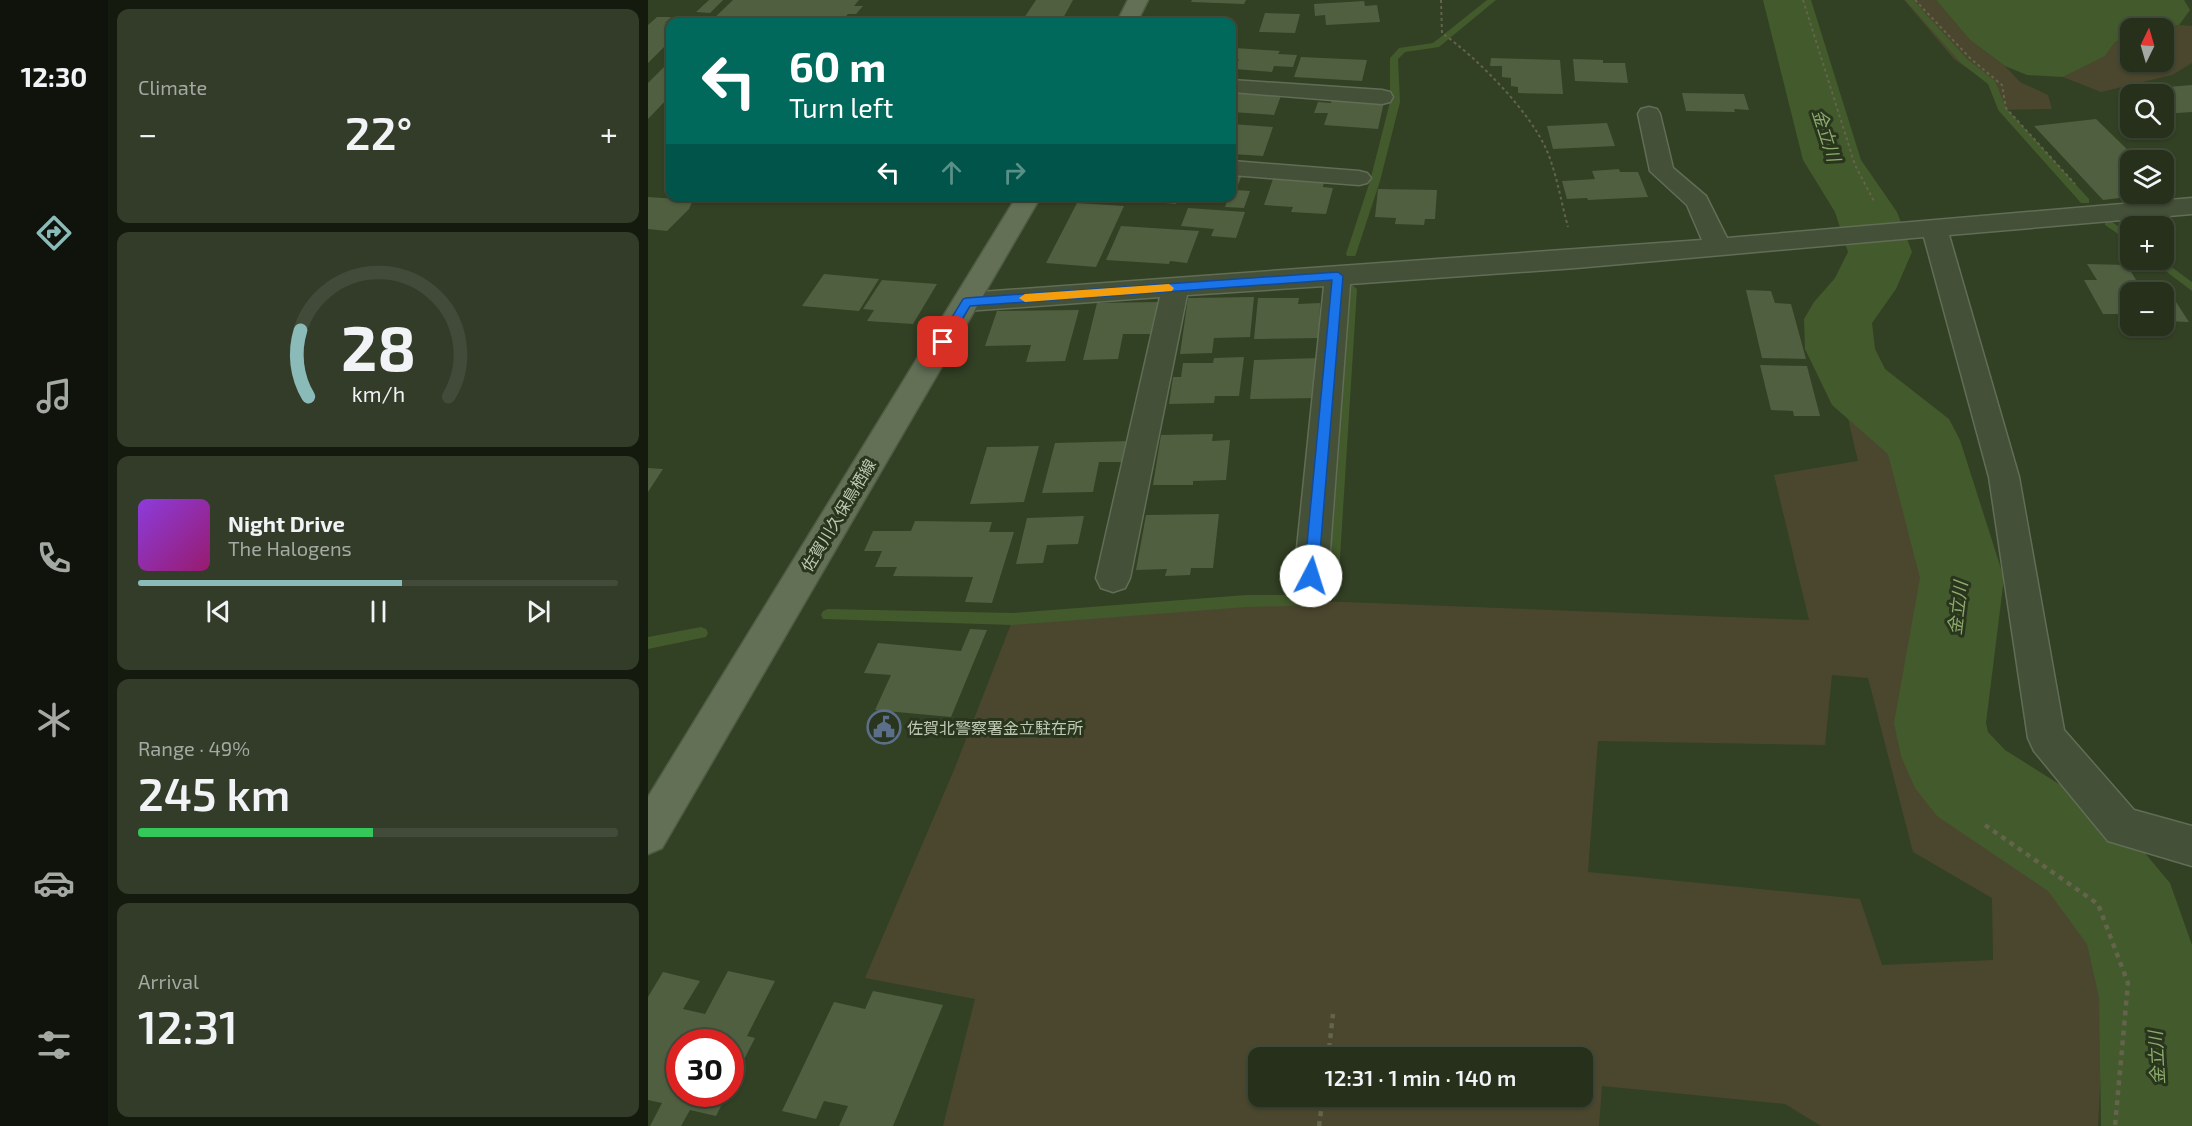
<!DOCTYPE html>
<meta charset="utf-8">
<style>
:root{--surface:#26301b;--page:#323c28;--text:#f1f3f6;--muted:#a4a9a3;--line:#424b3a;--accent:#8bbbb9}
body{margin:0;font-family:"Exo 2","Noto Sans JP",sans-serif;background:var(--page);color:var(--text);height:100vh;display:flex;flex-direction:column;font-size:22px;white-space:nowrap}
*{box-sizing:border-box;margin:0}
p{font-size:20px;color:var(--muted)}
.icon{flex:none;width:33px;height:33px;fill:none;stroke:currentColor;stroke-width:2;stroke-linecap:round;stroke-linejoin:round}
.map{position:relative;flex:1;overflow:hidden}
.drawer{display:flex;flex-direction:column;gap:9px;padding:9px;background:#151a0f;width:540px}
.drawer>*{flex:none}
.banner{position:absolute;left:18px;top:18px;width:570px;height:183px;border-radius:12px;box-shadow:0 2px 4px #0004,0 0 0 2px var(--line);background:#00695c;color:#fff;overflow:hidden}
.needle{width:39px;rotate:5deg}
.tools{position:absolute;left:1472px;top:18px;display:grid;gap:12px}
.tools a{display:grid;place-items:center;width:54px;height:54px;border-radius:12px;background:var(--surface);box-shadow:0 2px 4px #0004,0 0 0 2px var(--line);font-size:30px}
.speed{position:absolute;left:18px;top:1029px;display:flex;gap:12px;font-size:30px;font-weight:700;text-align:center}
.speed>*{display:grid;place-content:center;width:78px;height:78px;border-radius:50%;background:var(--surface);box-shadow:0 2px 4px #0004,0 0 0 2px var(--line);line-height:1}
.speed .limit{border:9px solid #d22;background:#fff;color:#111}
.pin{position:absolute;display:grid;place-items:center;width:51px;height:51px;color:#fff;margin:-26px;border-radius:12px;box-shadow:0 3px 9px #0006}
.me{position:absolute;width:66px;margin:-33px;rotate:5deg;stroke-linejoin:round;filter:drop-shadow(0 0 4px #0008)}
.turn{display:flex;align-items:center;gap:21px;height:126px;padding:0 24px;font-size:27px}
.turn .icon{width:78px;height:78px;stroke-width:2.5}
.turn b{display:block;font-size:42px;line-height:51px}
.lanes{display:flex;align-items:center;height:57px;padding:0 24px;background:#0003;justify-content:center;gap:30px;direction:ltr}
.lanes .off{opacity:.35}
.big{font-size:45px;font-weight:600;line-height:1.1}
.drawer .tile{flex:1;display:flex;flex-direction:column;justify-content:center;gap:9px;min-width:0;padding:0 21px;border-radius:12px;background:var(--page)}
.drawer .dial{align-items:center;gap:0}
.dial svg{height:156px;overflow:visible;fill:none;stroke:var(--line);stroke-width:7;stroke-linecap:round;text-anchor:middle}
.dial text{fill:var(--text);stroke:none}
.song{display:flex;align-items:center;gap:18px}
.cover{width:72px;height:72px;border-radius:9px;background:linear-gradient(135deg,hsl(270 70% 55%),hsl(320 70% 35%))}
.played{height:6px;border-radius:3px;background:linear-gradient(90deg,var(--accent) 55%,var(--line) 55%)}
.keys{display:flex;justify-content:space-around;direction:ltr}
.heat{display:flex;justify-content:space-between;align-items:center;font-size:33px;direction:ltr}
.charge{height:9px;border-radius:4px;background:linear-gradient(90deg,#34c759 49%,var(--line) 0)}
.trip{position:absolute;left:600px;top:1047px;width:345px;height:60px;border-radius:12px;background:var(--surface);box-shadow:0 2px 4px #0004,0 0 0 2px var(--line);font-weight:600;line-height:60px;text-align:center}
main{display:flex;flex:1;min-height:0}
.dock{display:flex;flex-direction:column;width:108px;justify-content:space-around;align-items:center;background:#0f130b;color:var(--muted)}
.dock .icon{width:42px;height:42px}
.dock .active{color:var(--accent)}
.dock b{font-size:27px;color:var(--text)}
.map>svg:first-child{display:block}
.green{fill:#4b472e;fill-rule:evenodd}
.water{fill:#435a2c}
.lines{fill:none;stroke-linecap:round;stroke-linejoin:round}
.stream{fill:#435a2c;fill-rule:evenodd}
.river{fill:#435a2c;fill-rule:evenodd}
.building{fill:#505f40}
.minor-casing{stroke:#626d56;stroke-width:3}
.primary-casing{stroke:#505c44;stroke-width:3}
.path-far1{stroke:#63644b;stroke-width:2;stroke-dasharray:3 3;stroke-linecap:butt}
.path{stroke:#63644b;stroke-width:4.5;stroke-dasharray:5 5;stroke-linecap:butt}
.minor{fill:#445038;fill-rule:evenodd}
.primary{fill:#637056;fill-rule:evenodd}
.route{fill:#1a73e8;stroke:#114b97;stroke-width:1.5}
.slow{fill:#f59e0b}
.labels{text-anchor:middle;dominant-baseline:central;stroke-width:6;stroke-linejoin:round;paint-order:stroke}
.street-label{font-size:16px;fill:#bfcab4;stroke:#29351d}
.poi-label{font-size:16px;fill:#bfcab4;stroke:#29351d;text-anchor:start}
.water-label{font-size:18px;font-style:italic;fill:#8cab6c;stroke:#29351d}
</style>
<main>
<nav class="dock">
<b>12:30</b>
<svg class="icon active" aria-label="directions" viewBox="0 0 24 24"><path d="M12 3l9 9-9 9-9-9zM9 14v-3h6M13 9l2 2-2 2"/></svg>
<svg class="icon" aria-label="music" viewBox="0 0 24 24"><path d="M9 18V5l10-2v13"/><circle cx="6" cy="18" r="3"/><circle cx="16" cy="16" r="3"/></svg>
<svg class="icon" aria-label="phone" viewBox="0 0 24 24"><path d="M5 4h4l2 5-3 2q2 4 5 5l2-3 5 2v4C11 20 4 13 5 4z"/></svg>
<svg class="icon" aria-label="climate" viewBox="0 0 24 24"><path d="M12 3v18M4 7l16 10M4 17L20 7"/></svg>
<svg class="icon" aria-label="car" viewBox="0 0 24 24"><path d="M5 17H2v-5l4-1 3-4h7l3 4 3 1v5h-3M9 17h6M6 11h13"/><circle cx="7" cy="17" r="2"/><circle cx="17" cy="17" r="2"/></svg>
<svg class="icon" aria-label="filters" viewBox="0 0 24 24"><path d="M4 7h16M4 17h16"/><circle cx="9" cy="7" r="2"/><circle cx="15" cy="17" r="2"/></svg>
</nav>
<section class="drawer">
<div class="tile"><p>Climate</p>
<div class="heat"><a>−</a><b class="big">22°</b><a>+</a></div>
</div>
<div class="tile dial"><svg viewBox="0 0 100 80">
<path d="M14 69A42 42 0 1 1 86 69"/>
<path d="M14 69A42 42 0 0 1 10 35" stroke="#8bbbb9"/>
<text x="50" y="56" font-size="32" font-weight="700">28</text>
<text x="50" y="72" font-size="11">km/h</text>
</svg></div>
<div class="tile">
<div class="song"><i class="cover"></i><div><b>Night Drive</b><p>The Halogens</p></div></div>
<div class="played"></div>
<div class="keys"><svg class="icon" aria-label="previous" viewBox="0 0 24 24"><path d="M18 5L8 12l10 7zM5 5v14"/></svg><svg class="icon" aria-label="pause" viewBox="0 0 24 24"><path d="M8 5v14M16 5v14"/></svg><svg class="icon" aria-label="next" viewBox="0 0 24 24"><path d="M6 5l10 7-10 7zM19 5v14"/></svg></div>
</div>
<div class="tile"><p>Range · 49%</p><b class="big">245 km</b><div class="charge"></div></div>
<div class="tile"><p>Arrival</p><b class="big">12:31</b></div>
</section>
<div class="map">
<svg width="1544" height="1126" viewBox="0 0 1544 1126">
<rect width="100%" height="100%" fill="#324024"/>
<!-- green -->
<path class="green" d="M1256 0H1288L1322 40 1357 66 1372 82 1400 95 1404 109 1350 110 1340 83 1306 59Z
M1531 25 1544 26V63L1524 75 1453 92 1415 77 1457 56 1467 42 1482 36V62H1515V28H1508Z
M1195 397 1259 445 1288 580 1260 680 1272 756 1343 838 1441 903 1458 980 1450 1126H1173L1137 1104 954 1086 951 1126H295L327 999 217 978 306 770 365 619 598 601H670L1161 620 1126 475 1210 461ZM1184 675 1220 678 1265 852 1344 898 1345 960 1234 965 1212 899 940 872 950 741 1177 745ZM610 1058H934V1096H610Z"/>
<!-- water -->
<path class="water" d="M1288 0H1536L1542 10 1531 25 1508 28H1482V36L1467 42 1457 56 1415 77 1379 75 1357 66 1322 40Z"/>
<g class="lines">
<!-- stream -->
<path class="stream" d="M839 0H848L791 47 757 52 750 59 752 102 732 181 708 254 707 256H699L698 254 722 181 742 102V58L751 48 785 43Z
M1257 0H1265L1319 59 1347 81 1358 108 1441 199V203H1433L1351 111 1340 84 1313 63Z
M1461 220 1482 234V242L1457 225V221Z
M1503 260H1514L1544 282V291Z
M704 285 709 289 690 589 675 605 598 607 365 625 175 619 173 615 175 611 180 609 365 613 598 595H667L676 586 699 289Z
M53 627 58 629 60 633 58 637 0 649V637Z"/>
<!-- river -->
<path class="river" d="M1115 0H1163L1213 160 1249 212 1264 252 1248 289 1224 323 1227 349 1237 369 1301 419 1312 440 1356 578 1338 723 1340 732 1357 750 1470 821 1522 883 1544 945V1126H1453L1451 997 1439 944 1400 891 1289 816 1267 788 1253 756 1246 723 1272 578 1240 454 1184 405 1157 349 1156 319 1166 302 1187 278 1200 252 1187 212 1155 160Z"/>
</g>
<!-- building -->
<path class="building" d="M61 0H75L62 13 48 12Z
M85 0H211L206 6H215L208 14H200L192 22H62Z
M388 0H425L414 20 376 18Z
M544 0H598L596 4 543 2Z
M716 1 717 6 729 5 732 22 678 25 677 15 667 16 666 4Z
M617 13 652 14 647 33 611 32Z
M249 16 321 19 319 22H243Z
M9 17H23L17 23H22V41L0 63V25Z
M540 17 570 19 569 22H538Z
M587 48 632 51 630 54 649 55 645 67 626 66 624 72 587 69 591 59H584Z
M653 57 719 60 714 81 646 77Z
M843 58 912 60 915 94 870 93V87L863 86V78L854 77V66H842Z
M925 59 955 60V63H977L980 83 927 81Z
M22 61V96L0 119V83Z
M1544 85V112L1515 114V94H1487L1482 90Z
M584 90 634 93 626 115 584 112Z
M1034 93 1096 94 1101 110 1086 109 1087 112 1038 111Z
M684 99 736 102 730 129 676 125 680 113H666L670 102 683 103Z
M1448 119 1490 160H1482V194L1496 195 1455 200 1386 126Z
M959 123 967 146 905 149 899 126Z
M584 124 625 127 615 156 584 154Z
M971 169 972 172H990L1000 197 940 200 939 198 919 199 914 181 947 179 944 171Z
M584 171 595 172 588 190 602 191 596 208 577 207 581 196H584Z
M626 176 676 180 675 187 685 188 678 214 643 212 645 207 616 205Z
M730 189 789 190 787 219H777L776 225 747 224 748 218 727 217Z
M509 196H531L528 204 507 202Z
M0 197 45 200 41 209 19 231 0 229Z
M429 203 476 206 448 267 398 263Z
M540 208 597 212 588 238 563 236 566 229 533 226Z
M473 226 551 231 539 263 522 261 521 264 458 260Z
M1439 264 1479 265 1491 285H1517L1541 322 1515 321V292H1482V314H1455L1436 280H1449Z
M176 274 231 279 211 311 154 306Z
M234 280 289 284 265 324 219 321 226 310 215 309Z
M1098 290 1123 291 1127 303 1143 304 1158 359 1114 358Z
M606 297 602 337 566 338 564 353 532 354 540 298Z
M610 298H651L650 304 672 303 671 338 606 339Z
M511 302 505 334H475L470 359 435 360 449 303Z
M431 310 417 361 378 362 383 345 337 346 349 311Z
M596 357 591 396H567L566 403 521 404 525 377H533L535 363H565L566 358Z
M671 358 669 398 602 399 606 360Z
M1112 365 1159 366 1172 416H1146L1145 411 1123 410Z
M565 434 564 441 582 440 578 480 545 481V485H505L513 435Z
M483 441 478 462H451L445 492 394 493 407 443Z
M391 446 376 502 322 504 339 447Z
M0 468 15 469 0 492Z
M571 514 565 568H543L542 575 517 576 519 569 488 570 498 515Z
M436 516 430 544 399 545 395 563 368 564 379 518Z
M267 521 344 522 341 532H366L344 603 317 602 325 577 245 576 249 567H227L234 551H216L225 531H263Z
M322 629 339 630 303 717 227 710 243 675 216 673 230 643 313 651Z
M80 971 127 981 99 1036 107 1038 82 1087V1042H32V1094H79L68 1116 42 1110 33 1126H2L14 1103 0 1100V997L15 972 52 981 35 1009 57 1014Z
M225 991 295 1005 245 1126H191L200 1106 176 1101 168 1119 134 1111 186 1002 217 1009Z"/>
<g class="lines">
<!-- minor casing -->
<g class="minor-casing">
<path id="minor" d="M584 80 734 90 742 92 745 97 742 102 734 104 584 92Z
M1001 107 1009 109 1012 114 1025 168 1058 196 1079 238 1544 198V214L1301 235 1371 477 1416 730 1486 810 1544 826V866L1460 841 1386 751 1380 738 1341 477 1276 237 928 268 702 284 680 577 675 587 663 591 651 587 646 577 676 286 539 295 482 578 477 588 465 592 453 588 448 578 512 297 318 311 309 309 305 302 309 295 318 293 1054 240 1039 205 1002 171 990 114 993 109Z
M584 161 711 171 719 173 723 178 719 183 711 185 584 175Z"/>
</g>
<!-- primary casing -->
<g class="primary-casing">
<path id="primary" d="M480 0H500L489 22H469Z
M369 196H393L14 848 0 854V797Z"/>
</g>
<!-- path-far1 -->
<path class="path-far1" d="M793 0 794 33C829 58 882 111 899 151 909 175 913 202 920 227
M1155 0 1207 165 1226 201
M1267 0 1323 59 1354 85 1358 108 1427 184"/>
<!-- path -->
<path class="path" d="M1337 825 1450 904 1480 983 1467 1126
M680 1058 685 1014
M671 1126 675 1096"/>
<!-- minor -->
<use href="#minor" class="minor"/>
<!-- primary -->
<use href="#primary" class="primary"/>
</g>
<!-- route -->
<path class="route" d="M690 272 695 276 670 576 668 581H658L656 576 684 280 322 306 299 345H291L289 342 315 299 318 298Z"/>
<!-- slow -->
<path class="slow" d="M521 284 526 288 524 291 377 302 371 298 377 294Z"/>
<!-- icons -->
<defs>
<g id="civic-ring" transform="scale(1.725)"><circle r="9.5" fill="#29351d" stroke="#5c6f8a" stroke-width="1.5"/><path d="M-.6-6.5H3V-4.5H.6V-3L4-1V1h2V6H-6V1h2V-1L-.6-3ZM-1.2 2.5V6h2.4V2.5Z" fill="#5c6f8a"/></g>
</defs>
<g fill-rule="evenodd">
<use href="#civic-ring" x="236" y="727"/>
</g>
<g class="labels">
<!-- street labels -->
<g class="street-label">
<text transform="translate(190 515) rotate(-59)">佐賀川久保鳥栖線</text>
</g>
<!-- poi labels -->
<g class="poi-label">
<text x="259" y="727">佐賀北警察署金立駐在所</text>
</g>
<!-- water labels -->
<g class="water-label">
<text transform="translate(1179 135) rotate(72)">金立川</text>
<text transform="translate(1309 608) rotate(-83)">金立川</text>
<text transform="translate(1508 1058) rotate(-93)">金立川</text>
</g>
</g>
</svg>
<div class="tools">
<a><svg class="needle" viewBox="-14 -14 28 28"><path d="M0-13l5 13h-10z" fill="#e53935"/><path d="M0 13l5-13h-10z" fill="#a4a9a3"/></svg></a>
<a><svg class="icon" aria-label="search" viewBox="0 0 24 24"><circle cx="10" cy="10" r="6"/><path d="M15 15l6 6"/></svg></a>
<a><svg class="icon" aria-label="layers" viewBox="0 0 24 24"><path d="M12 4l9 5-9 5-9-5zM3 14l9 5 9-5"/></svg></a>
<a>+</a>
<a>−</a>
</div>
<div class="speed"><div class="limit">30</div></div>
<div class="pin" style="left:295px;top:342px;background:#d93025"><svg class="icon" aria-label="arrive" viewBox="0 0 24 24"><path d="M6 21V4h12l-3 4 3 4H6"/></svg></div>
<svg class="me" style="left:663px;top:576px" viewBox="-20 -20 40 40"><circle r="19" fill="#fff"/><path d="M0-13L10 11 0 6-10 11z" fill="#1a73e8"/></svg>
<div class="trip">12:31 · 1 min · 140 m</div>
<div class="banner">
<div class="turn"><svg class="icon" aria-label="left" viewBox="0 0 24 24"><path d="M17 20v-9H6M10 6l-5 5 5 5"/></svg><div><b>60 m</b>Turn left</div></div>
<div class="lanes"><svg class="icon" aria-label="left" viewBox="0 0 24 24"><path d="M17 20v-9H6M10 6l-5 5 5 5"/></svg><svg class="icon off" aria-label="ahead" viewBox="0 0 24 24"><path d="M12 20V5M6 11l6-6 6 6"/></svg><svg class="icon off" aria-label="right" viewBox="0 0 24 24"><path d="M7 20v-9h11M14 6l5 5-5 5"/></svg></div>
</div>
</div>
</main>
